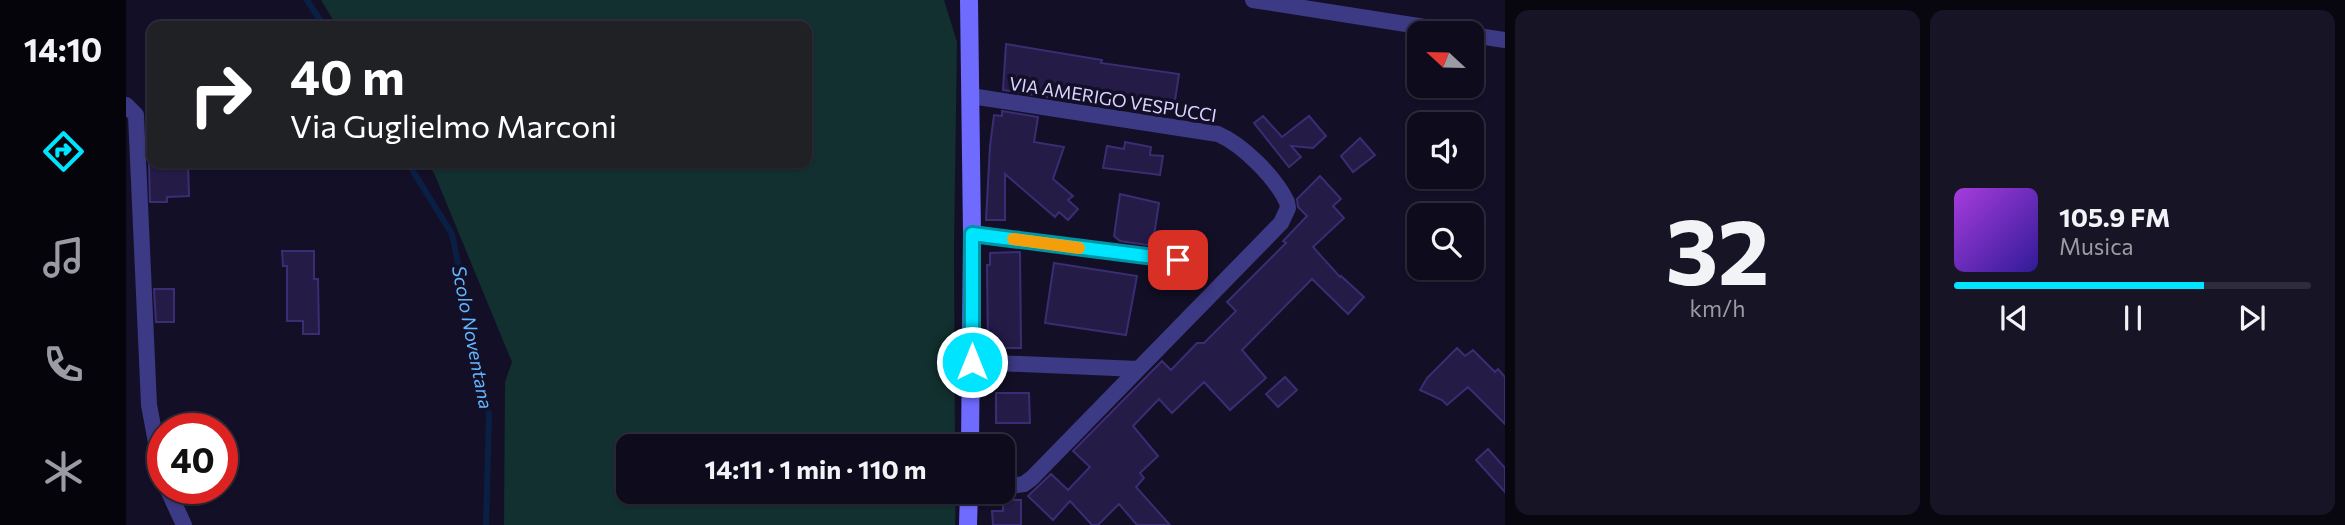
<!DOCTYPE html>
<html lang="it">
<meta charset="utf-8">
<style>
:root{--surface:#0e0b1c;--page:#171425;--text:#f1f3f6;--muted:#9b9ba3;--line:#2e2b3b;--accent:#00e5ff}
body{margin:0;font-family:Commissioner,sans-serif;background:var(--page);color:var(--text);height:100vh;display:flex;flex-direction:column;font-size:26px;white-space:nowrap}
*{box-sizing:border-box;margin:0}
p{font-size:23px;color:var(--muted)}
.icon{flex:none;width:38px;height:38px;fill:none;stroke:currentColor;stroke-width:2;stroke-linecap:round;stroke-linejoin:round}
.map{position:relative;flex:1;overflow:hidden}
.details{display:flex;flex-direction:column;gap:10px;padding:10px;background:#08060f;width:840px}
.details>*{flex:none}
.guide{position:absolute;left:21px;top:21px;width:665px;height:147px;border-radius:14px;box-shadow:0 2px 5px #0004,0 0 0 2px var(--line);background:#202124;color:#fff;overflow:hidden}
.needle{width:46px;rotate:292deg}
.buttons{position:absolute;left:1281px;top:21px;display:grid;gap:14px}
.buttons a{display:grid;place-items:center;width:77px;height:77px;border-radius:14px;background:var(--surface);box-shadow:0 2px 5px #0004,0 0 0 2px var(--line);font-size:35px}
.speed{position:absolute;left:21px;top:413px;display:flex;gap:14px;font-size:35px;font-weight:700;text-align:center}
.speed>*{display:grid;place-content:center;width:91px;height:91px;border-radius:50%;background:var(--surface);box-shadow:0 2px 5px #0004,0 0 0 2px var(--line);line-height:1}
.speed .limit{border:10px solid #d22;background:#fff;color:#111}
.pin{position:absolute;display:grid;place-items:center;width:60px;height:60px;color:#fff;margin:-30px;border-radius:14px;box-shadow:0 4px 10px #0006}
.me{position:absolute;width:77px;margin:-38px;rotate:0deg;stroke-linejoin:round;filter:drop-shadow(0 0 5px #0008)}
.turn{display:flex;align-items:center;gap:24px;height:147px;padding:0 28px;font-size:32px}
.turn .icon{width:91px;height:91px;stroke-width:2.5}
.turn b{display:block;font-size:49px;line-height:60px}
.details .widget{flex:1;display:flex;flex-direction:column;justify-content:center;gap:10px;min-width:0;padding:0 24px;border-radius:14px;background:var(--page)}
.details .dial{align-items:center;gap:0}
.dial b{font-size:91px;line-height:1}
.song{display:flex;align-items:center;gap:21px}
.cover{width:84px;height:84px;border-radius:10px;background:linear-gradient(135deg,hsl(280 70% 55%),hsl(250 70% 35%))}
.played{height:7px;border-radius:4px;background:linear-gradient(90deg,var(--accent) 70%,var(--line) 70%)}
.keys{display:flex;justify-content:space-around;direction:ltr}
.details .tiles{flex:1;display:grid;gap:10px;grid-template-columns:repeat(2,1fr)}
.trip{position:absolute;left:490px;top:434px;width:399px;height:70px;border-radius:14px;background:var(--surface);box-shadow:0 2px 5px #0004,0 0 0 2px var(--line);font-weight:700;line-height:70px;text-align:center}
main{display:flex;flex:1;min-height:0}
.dock{display:flex;flex-direction:column;width:126px;justify-content:space-around;align-items:center;background:#06040b;color:var(--muted)}
.dock .icon{width:49px;height:49px}
.dock .current{color:var(--accent)}
.dock b{font-size:32px;color:var(--text)}
.map>svg:first-child{display:block}
.green{fill:#12302f}
.lines{fill:none;stroke-linecap:round;stroke-linejoin:round}
.stream{stroke:#0a1f44;stroke-width:6}
.building{fill:#241b47;stroke:#3b2d73;stroke-width:2}
.street{stroke:#3d3a85;stroke-width:16}
.secondary{stroke:#6f6bff;stroke-width:18}
.route-casing{stroke:#0095a6;stroke-width:18}
.route{stroke:#00e5ff;stroke-width:12}
.slow{stroke:#f59e0b;stroke-width:12}
.labels{text-anchor:middle;dominant-baseline:central;stroke-width:7;stroke-linejoin:round;paint-order:stroke}
.street-label{font-size:18px;fill:#d9d4ff;stroke:#130f26}
.water-label{font-size:19px;font-style:italic;fill:#62b6ff;stroke:#130f26}
</style>
<main>
<nav class="dock">
<b>14:10</b>
<svg class="icon current" aria-label="directions" viewBox="0 0 24 24"><path d="M12 3l9 9-9 9-9-9zM9 14v-3h6M13 9l2 2-2 2"/></svg>
<svg class="icon" aria-label="music" viewBox="0 0 24 24"><path d="M9 18V5l10-2v13"/><circle cx="6" cy="18" r="3"/><circle cx="16" cy="16" r="3"/></svg>
<svg class="icon" aria-label="phone" viewBox="0 0 24 24"><path d="M5 4h4l2 5-3 2q2 4 5 5l2-3 5 2v4C11 20 4 13 5 4z"/></svg>
<svg class="icon" aria-label="climate" viewBox="0 0 24 24"><path d="M12 3v18M4 7l16 10M4 17L20 7"/></svg>
</nav>
<div class="map">
<svg width="1379" height="525" viewBox="0 0 1379 525">
<rect width="100%" height="100%" fill="#130f26"/>
<!-- green -->
<path class="green" d="M195 0H818L831 42 828 248 829 446H502V492H830L829 525H378L379 382 386 362 308 173 300 163H681V26H211Z"/>
<g class="lines">
<!-- stream -->
<path class="stream" d="M181 0 198 26
M282 163 326 234 363 415 360 525"/>
</g>
<!-- building -->
<path class="building" d="M880 44 976 60 975 63 1053 74 1048 107 1014 102 1015 98 970 92 969 96 963 94 949 96 922 91 921 97 877 90Z
M876 111 912 117 908 142 938 147 927 179 947 196 942 200 952 209 942 220 933 212 929 217 879 174V220H860L864 146 868 115 876 116Z
M1137 116 1156 137 1183 116 1200 136 1187 148 1165 146 1175 157 1163 167 1128 123Z
M1234 138 1249 155 1227 172 1215 156Z
M999 142 1025 147 1024 155 1037 156 1034 175 977 168 981 146 998 149Z
M62 163 63 196 41 197V202H24L23 164Z
M1194 176 1215 199 1207 206 1218 218 1187 247 1214 277 1215 276 1238 297 1222 314 1186 279 1116 350 1140 378 1104 410 1078 382 1046 413 1033 399 1007 426 1032 456 1014 473 1018 478 1010 487 1044 525H1011L993 504 972 525H966L944 501 927 520 902 496 925 474 942 490 964 467 947 451 1036 361 1045 370 1071 343H1078L1110 311 1101 302 1160 243 1157 241 1181 216 1172 207 1171 199Z
M994 194 1033 203 1027 242 1021 245 994 241 988 236Z
M156 251H188V279H192L193 334H177V321H161V266H157Z
M894 252 895 348H862L861 265H864V253Z
M928 263 1011 276 1000 335 919 323Z
M28 289H48V322H30Z
M1331 348 1339 356 1347 350 1369 372 1372 369 1379 377V424L1342 387 1321 405 1316 400 1294 390 1301 378Z
M1159 377 1171 390 1152 407 1140 394Z
M870 393H903L904 423H870Z
M1362 449 1379 468V492L1350 460Z
M877 500H895V525H867L866 511H877Z"/>
<g class="lines">
<!-- street -->
<path class="street" d="M1127 0 1337 33
M1346 35 1379 40
M845 96 1092 134C1117 145 1149 177 1161 202L1162 208 1155 223 906 478 898 484 877 487
M0 105 10 115 23 405 37 480
M846 234 1052 260
M846 362 1012 369
M41 488 58 525"/>
<!-- secondary -->
<path class="secondary" d="M843 0 846 234 844 446
M842 525 843 492"/>
</g>
<g class="lines">
<!-- route casing -->
<g class="route-casing">
<path id="route" d="M846 362V234L1052 260"/>
</g>
<!-- route -->
<use href="#route" class="route"/>
<!-- slow -->
<path class="slow" d="M887 239 953 248"/>
</g>
<g class="labels">
<!-- street labels -->
<g class="street-label">
<text transform="translate(987 99) rotate(9)">VIA AMERIGO VESPUCCI</text>
</g>
<!-- water labels -->
<g class="water-label">
<text transform="translate(347 337) rotate(79)">Scolo Noventana</text>
</g>
</g>
</svg>
<div class="buttons">
<a><svg class="needle" viewBox="-14 -14 28 28"><path d="M0-13l5 13h-10z" fill="#e53935"/><path d="M0 13l5-13h-10z" fill="#9b9ba3"/></svg></a>
<a><svg class="icon" aria-label="sound" viewBox="0 0 24 24"><path d="M4 9h4l5-4v14l-5-4H4zM17 9q2 3 0 6"/></svg></a>
<a><svg class="icon" aria-label="search" viewBox="0 0 24 24"><circle cx="10" cy="10" r="6"/><path d="M15 15l6 6"/></svg></a>
</div>
<div class="speed"><div class="limit">40</div></div>
<div class="pin" style="left:1052px;top:260px;background:#d93025"><svg class="icon" aria-label="arrive" viewBox="0 0 24 24"><path d="M6 21V4h12l-3 4 3 4H6"/></svg></div>
<svg class="me" style="left:846px;top:362px" viewBox="-20 -20 40 40"><circle r="17" fill="#00e5ff" stroke="#fff" stroke-width="3"/><path d="M0-11L8 9 0 5-8 9z" fill="#fff"/></svg>
<div class="trip">14:11 · 1 min · 110 m</div>
<div class="guide">
<div class="turn"><svg class="icon" aria-label="right" viewBox="0 0 24 24"><path d="M7 20v-9h11M14 6l5 5-5 5"/></svg><div><b>40 m</b>Via Guglielmo Marconi</div></div>
</div>
</div>
<section class="details">
<div class="tiles">
<div class="widget dial"><b>32</b><p>km/h</p></div>
<div class="widget">
<div class="song"><i class="cover"></i><div><b>105.9 FM</b><p>Musica</p></div></div>
<div class="played"></div>
<div class="keys"><svg class="icon" aria-label="previous" viewBox="0 0 24 24"><path d="M18 5L8 12l10 7zM5 5v14"/></svg><svg class="icon" aria-label="pause" viewBox="0 0 24 24"><path d="M8 5v14M16 5v14"/></svg><svg class="icon" aria-label="next" viewBox="0 0 24 24"><path d="M6 5l10 7-10 7zM19 5v14"/></svg></div>
</div>
</div>
</section>
</main>
